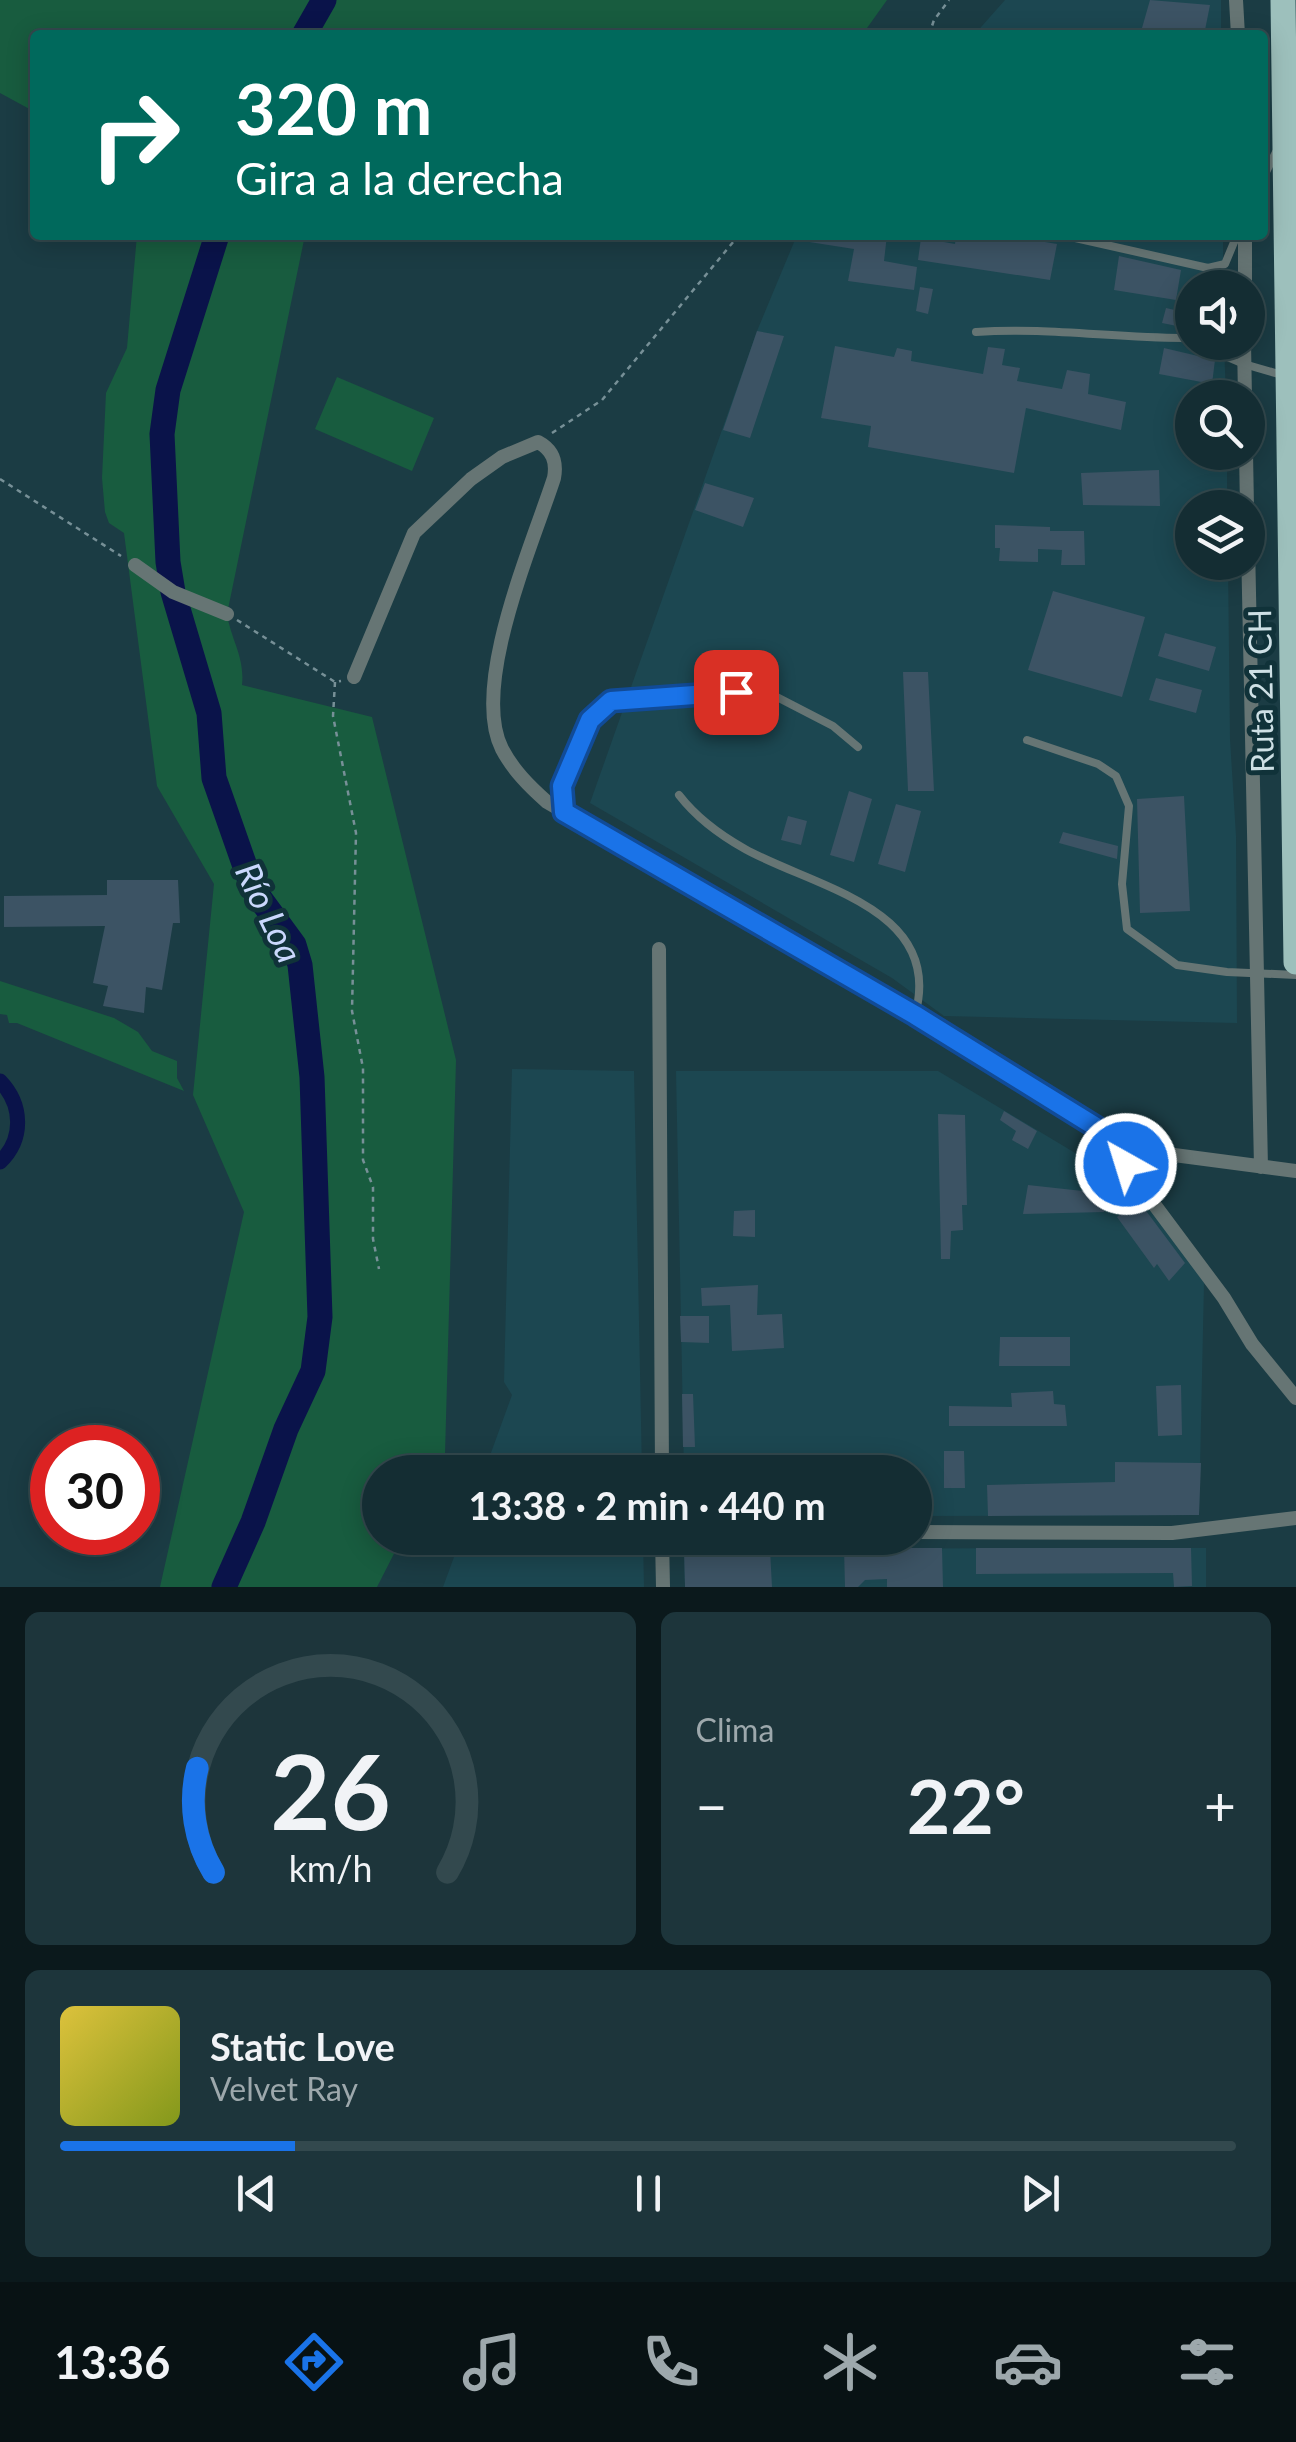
<!DOCTYPE html>
<html lang="es">
<meta charset="utf-8">
<style>
:root{--surface:#142d33;--page:#1d353b;--text:#f1f3f6;--muted:#9da8ac;--line:#33494e;--accent:#1a73e8}
body{margin:0;font-family:Lato,sans-serif;background:var(--page);color:var(--text);height:100vh;display:flex;flex-direction:column;font-size:38px;white-space:nowrap}
*{box-sizing:border-box;margin:0}
p{font-size:32px;color:var(--muted)}
.icon{flex:none;width:55px;height:55px;fill:none;stroke:currentColor;stroke-width:2;stroke-linecap:round;stroke-linejoin:round}
.map{position:relative;height:1587px;overflow:hidden}
.drawer{display:flex;flex-direction:column;gap:25px;padding:25px;background:#0b191c;flex:1}
.drawer>*{flex:none}
.top-card{position:absolute;left:30px;top:30px;width:1238px;height:210px;border-radius:10px;box-shadow:0 5px 25px #0003,0 0 0 2px var(--line);background:#00695c;color:#fff;overflow:hidden}
.controls{position:absolute;left:1175px;top:270px;display:grid;gap:20px}
.controls a{display:grid;place-items:center;width:90px;height:90px;border-radius:50%;background:var(--surface);box-shadow:0 5px 25px #0003,0 0 0 2px var(--line);font-size:50px}
.speed{position:absolute;left:30px;top:1425px;display:flex;gap:20px;font-size:50px;font-weight:700;text-align:center}
.speed>*{display:grid;place-content:center;width:130px;height:130px;border-radius:50%;background:var(--surface);box-shadow:0 5px 25px #0003,0 0 0 2px var(--line);line-height:1}
.speed .limit{border:15px solid #d22;background:#fff;color:#111}
.pin{position:absolute;display:grid;place-items:center;width:85px;height:85px;color:#fff;margin:-42px;border-radius:20px;box-shadow:0 5px 15px #0006}
.me{position:absolute;width:110px;margin:-55px;rotate:321deg;stroke-linejoin:round;filter:drop-shadow(0 0 8px #0008)}
.turn{display:flex;align-items:center;gap:35px;height:210px;padding:0 40px;font-size:45px}
.turn .icon{width:130px;height:130px;stroke-width:2.5}
.turn b{display:block;font-size:70px;line-height:85px}
.big{font-size:75px;font-weight:700;line-height:1.1}
.drawer .card{flex:1;display:flex;flex-direction:column;justify-content:center;gap:15px;min-width:0;padding:0 35px;border-radius:15px;background:var(--page)}
.drawer .dial{align-items:center;gap:0}
.dial svg{height:260px;overflow:visible;fill:none;stroke:var(--line);stroke-width:7;stroke-linecap:round;text-anchor:middle}
.dial text{fill:var(--text);stroke:none}
.song{display:flex;align-items:center;gap:30px}
.cover{width:120px;height:120px;border-radius:15px;background:linear-gradient(135deg,hsl(50 70% 55%),hsl(70 70% 35%))}
.played{height:10px;border-radius:5px;background:linear-gradient(90deg,var(--accent) 20%,var(--line) 20%)}
.keys{display:flex;justify-content:space-around;direction:ltr}
.heat{display:flex;justify-content:space-between;align-items:center;font-size:55px;direction:ltr}
.drawer .tiles{flex:1;display:grid;gap:25px;grid-template-columns:1fr 1fr}
.card:last-child{grid-column:span 2}
.trip{position:absolute;left:362px;top:1455px;width:570px;height:100px;border-radius:50px;background:var(--surface);box-shadow:0 5px 25px #0003,0 0 0 2px var(--line);font-weight:700;line-height:100px;text-align:center}
.dock{display:flex;height:160px;justify-content:space-around;align-items:center;background:#081214;color:var(--muted)}
.dock .icon{width:70px;height:70px}
.dock .selected{color:var(--accent)}
.dock b{font-size:45px;color:var(--text)}
.map>svg:first-child{display:block}
.built{fill:#1c4751}
.green{fill:#185c3f}
.lines{fill:none;stroke-linecap:round;stroke-linejoin:round}
.canal{stroke:#0a134a;stroke-width:15}
.river{stroke:#0a134a;stroke-width:25}
.building{fill:#3c5364}
.path{stroke:#779097;stroke-width:2.5;stroke-dasharray:5 5;stroke-linecap:butt}
.service{stroke:#667574;stroke-width:8}
.minor{stroke:#667574;stroke-width:14}
.trunk{stroke:#9dc0bc;stroke-width:25}
.route-casing{stroke:#114b97;stroke-width:25}
.route{stroke:#1a73e8;stroke-width:18}
.labels{text-anchor:middle;dominant-baseline:central;stroke-width:10;stroke-linejoin:round;paint-order:stroke}
.street-label{font-size:32px;fill:#cee0e5;stroke:#103239}
.water-label{font-size:35px;font-style:italic;fill:#cad8fd;stroke:#103239}
</style>
<div class="map">
<svg width="1296" height="1587" viewBox="0 0 1296 1587">
<rect width="100%" height="100%" fill="#1b3c44"/>
<!-- built -->
<path class="built" d="M1005 0H1221V35H974Z
M797 235H1223V287L1192 288V342L1224 343 1226 397 1192 398V452L1227 453V507L1192 508V562L1228 563 1230 739 1236 836 1237 1023 944 1016 892 978 590 803 757 331Z
M512 1069 634 1071 642 1472H484L512 1395 504 1382Z
M676 1071H938L1112 1175 1141 1185 1204 1283 1199 1515 915 1516V1472H684Z
M461 1538H643L644 1587H443Z
M1206 1548V1587H685L684 1549Z"/>
<!-- green -->
<path class="green" d="M0 0H887L862 35H35V112L0 93Z
M137 235H305L227 614C231 640 245 657 242 685L372 717 456 1060 445 1454 436 1472H380V1538H402L377 1587H160L244 1212 193 1095 214 884 157 786 124 533 109 523 105 512 102 478 106 393 127 348Z
M337 377 434 418 412 471 315 429Z
M0 981 114 1018 138 1032 152 1051 177 1061V1078L184 1091 17 1023H9L7 1015 0 1014Z"/>
<g class="lines">
<!-- canal -->
<path class="canal" d="M0 1081C23 1105 24 1139 0 1162"/>
<!-- river -->
<path class="river" d="M304 35 324 0
M217 235 168 390 162 434 168 562 173 592 209 713 214 778 220 795 253 889 294 945 300 965 312 1077 320 1317 313 1371 286 1429 253 1522 224 1587"/>
</g>
<!-- building -->
<path class="building" d="M1150 0 1210 5 1204 35H1140Z
M803 235H887L884 261 917 267 914 290 848 281 854 249 803 241Z
M956 235H1003L1057 244 1050 280 918 260 921 238 955 244Z
M1119 256 1181 270 1176 300 1114 290Z
M920 287 933 289 928 314 916 311Z
M1166 308 1192 314V329L1162 323Z
M757 331 784 336 750 438 723 430Z
M835 346 894 357 897 348 912 351 911 361 983 374 988 347 1005 349 1002 365 1020 368 1017 381 1062 389 1067 370 1090 374 1088 394 1126 402 1121 430 1026 408 1014 473 868 447 871 426 821 418Z
M1164 348 1215 360 1212 384 1159 374Z
M1159 470 1160 506 1083 505 1081 473Z
M705 483 754 498 743 527 695 510Z
M995 525 1050 527V531H1084L1085 565H1061L1062 550 1038 549V562L999 561 1000 548H995Z
M1053 591 1145 617 1122 697 1028 670Z
M1165 633 1216 647 1209 671 1158 656Z
M903 672H928L934 791H908Z
M1156 678 1202 690 1196 713 1149 700Z
M849 791 872 799 854 862 830 855Z
M1184 796 1190 911 1140 913 1137 799Z
M896 804 921 811 905 872 878 864Z
M788 816 807 821 801 845 781 840Z
M1063 832 1118 846 1117 859 1059 843Z
M107 880H178L180 923H173L162 990 146 987 144 1013 103 1006 108 986 93 983 105 926 4 927V896L107 895Z
M1004 1111 1037 1131 1028 1149 1012 1140 1016 1131 1000 1120Z
M938 1114 965 1115 967 1205H962L963 1230 951 1231 950 1259H941Z
M1028 1185 1110 1194 1104 1212 1023 1214Z
M1138 1200 1185 1263 1169 1281 1157 1264 1154 1268 1117 1217Z
M755 1210V1237L733 1236 734 1211Z
M758 1285 757 1315 782 1314 784 1348 732 1351 730 1305 702 1306 701 1288Z
M680 1316H709V1343L681 1342Z
M1000 1337H1070V1366H999Z
M1181 1385 1182 1435 1158 1436 1156 1386Z
M1053 1391 1054 1404 1065 1405 1067 1426H949V1406L1012 1407 1011 1393Z
M682 1394H693L695 1447H683Z
M944 1451H964L965 1488H944Z
M1115 1462 1201 1463 1199 1515 988 1516 987 1485 1115 1482Z
M844 1548H942L943 1587H887V1579L865 1580 858 1587H845Z
M976 1548H1191L1192 1586 1174 1587 1173 1573 976 1574Z
M684 1549H770L772 1587H685Z"/>
<g class="lines">
<!-- path -->
<path class="path" d="M929 35 934 20 949 0
M552 433 602 400 739 235
M0 479 121 556
M237 620 335 682 341 681
M335 682 333 716 356 833 352 1011 363 1068V1160L373 1187V1239L379 1269"/>
<!-- service -->
<path class="service" d="M1262 180 1276 152
M1062 235 1208 268 1225 264 1237 235
M976 332C1044 327 1114 338 1182 338L1192 342
M1193 342 1244 364 1282 375
M1027 740 1098 764 1116 776 1129 806 1122 884 1127 929 1177 965 1227 972 1296 975
M679 795C696 817 720 835 745 849 813 887 945 908 915 1015
M564 812 562 786 590 721 611 701 736 692 773 695 833 726 858 747"/>
<!-- minor -->
<path class="minor" d="M1236 0 1238 35
M1245 288V235
M1244 342 1245 398
M1246 452 1247 508
M1248 545 1261 1167
M135 565 173 592 227 614
M354 677 414 533 471 479 502 457 538 442C553 450 557 462 554 478 533 543 470 686 502 749 513 770 529 786 547 802L915 1015 1097 1127 1159 1153 1296 1171
M659 949 662 1472
M1098 1129 1224 1298 1252 1344 1296 1398
M915 1532 1172 1533 1296 1518
M662 1538 663 1587"/>
<!-- trunk -->
<path class="trunk" d="M1283 0 1296 962"/>
</g>
<g class="lines">
<!-- route casing -->
<g class="route-casing">
<path id="route" d="M736 692 611 701 590 720 562 786 564 812 915 1015 1096 1127 1126 1164"/>
</g>
<!-- route -->
<use href="#route" class="route"/>
</g>
<g class="labels">
<!-- street labels -->
<g class="street-label">
<text transform="translate(1260 691) rotate(-91)">Ruta 21 CH</text>
</g>
<!-- water labels -->
<g class="water-label">
<text transform="translate(270 912) rotate(64)">Río Loa</text>
</g>
</g>
</svg>
<div class="controls">
<a><svg class="icon" aria-label="sound" viewBox="0 0 24 24"><path d="M4 9h4l5-4v14l-5-4H4zM17 9q2 3 0 6"/></svg></a>
<a><svg class="icon" aria-label="search" viewBox="0 0 24 24"><circle cx="10" cy="10" r="6"/><path d="M15 15l6 6"/></svg></a>
<a><svg class="icon" aria-label="layers" viewBox="0 0 24 24"><path d="M12 4l9 5-9 5-9-5zM3 14l9 5 9-5"/></svg></a>
</div>
<div class="speed"><div class="limit">30</div></div>
<div class="pin" style="left:736px;top:692px;background:#d93025"><svg class="icon" aria-label="arrive" viewBox="0 0 24 24"><path d="M6 21V4h12l-3 4 3 4H6"/></svg></div>
<svg class="me" style="left:1126px;top:1164px" viewBox="-20 -20 40 40"><circle r="17" fill="#1a73e8" stroke="#fff" stroke-width="3"/><path d="M0-11L8 9 0 5-8 9z" fill="#fff"/></svg>
<div class="trip">13:38 · 2 min · 440 m</div>
<div class="top-card">
<div class="turn"><svg class="icon" aria-label="right" viewBox="0 0 24 24"><path d="M7 20v-9h11M14 6l5 5-5 5"/></svg><div><b>320 m</b>Gira a la derecha</div></div>
</div>
</div>
<section class="drawer">
<div class="tiles">
<div class="card dial"><svg viewBox="0 0 100 80">
<path d="M14 69A42 42 0 1 1 86 69"/>
<path d="M14 69A42 42 0 0 1 9 37" stroke="#1a73e8"/>
<text x="50" y="56" font-size="32" font-weight="700">26</text>
<text x="50" y="72" font-size="11">km/h</text>
</svg></div>
<div class="card"><p>Clima</p>
<div class="heat"><a>−</a><b class="big">22°</b><a>+</a></div>
</div>
<div class="card">
<div class="song"><i class="cover"></i><div><b>Static Love</b><p>Velvet Ray</p></div></div>
<div class="played"></div>
<div class="keys"><svg class="icon" aria-label="previous" viewBox="0 0 24 24"><path d="M18 5L8 12l10 7zM5 5v14"/></svg><svg class="icon" aria-label="pause" viewBox="0 0 24 24"><path d="M8 5v14M16 5v14"/></svg><svg class="icon" aria-label="next" viewBox="0 0 24 24"><path d="M6 5l10 7-10 7zM19 5v14"/></svg></div>
</div>
</div>
</section>
<nav class="dock">
<b>13:36</b>
<svg class="icon selected" aria-label="directions" viewBox="0 0 24 24"><path d="M12 3l9 9-9 9-9-9zM9 14v-3h6M13 9l2 2-2 2"/></svg>
<svg class="icon" aria-label="music" viewBox="0 0 24 24"><path d="M9 18V5l10-2v13"/><circle cx="6" cy="18" r="3"/><circle cx="16" cy="16" r="3"/></svg>
<svg class="icon" aria-label="phone" viewBox="0 0 24 24"><path d="M5 4h4l2 5-3 2q2 4 5 5l2-3 5 2v4C11 20 4 13 5 4z"/></svg>
<svg class="icon" aria-label="climate" viewBox="0 0 24 24"><path d="M12 3v18M4 7l16 10M4 17L20 7"/></svg>
<svg class="icon" aria-label="car" viewBox="0 0 24 24"><path d="M5 17H2v-5l4-1 3-4h7l3 4 3 1v5h-3M9 17h6M6 11h13"/><circle cx="7" cy="17" r="2"/><circle cx="17" cy="17" r="2"/></svg>
<svg class="icon" aria-label="filters" viewBox="0 0 24 24"><path d="M4 7h16M4 17h16"/><circle cx="9" cy="7" r="2"/><circle cx="15" cy="17" r="2"/></svg>
</nav>
